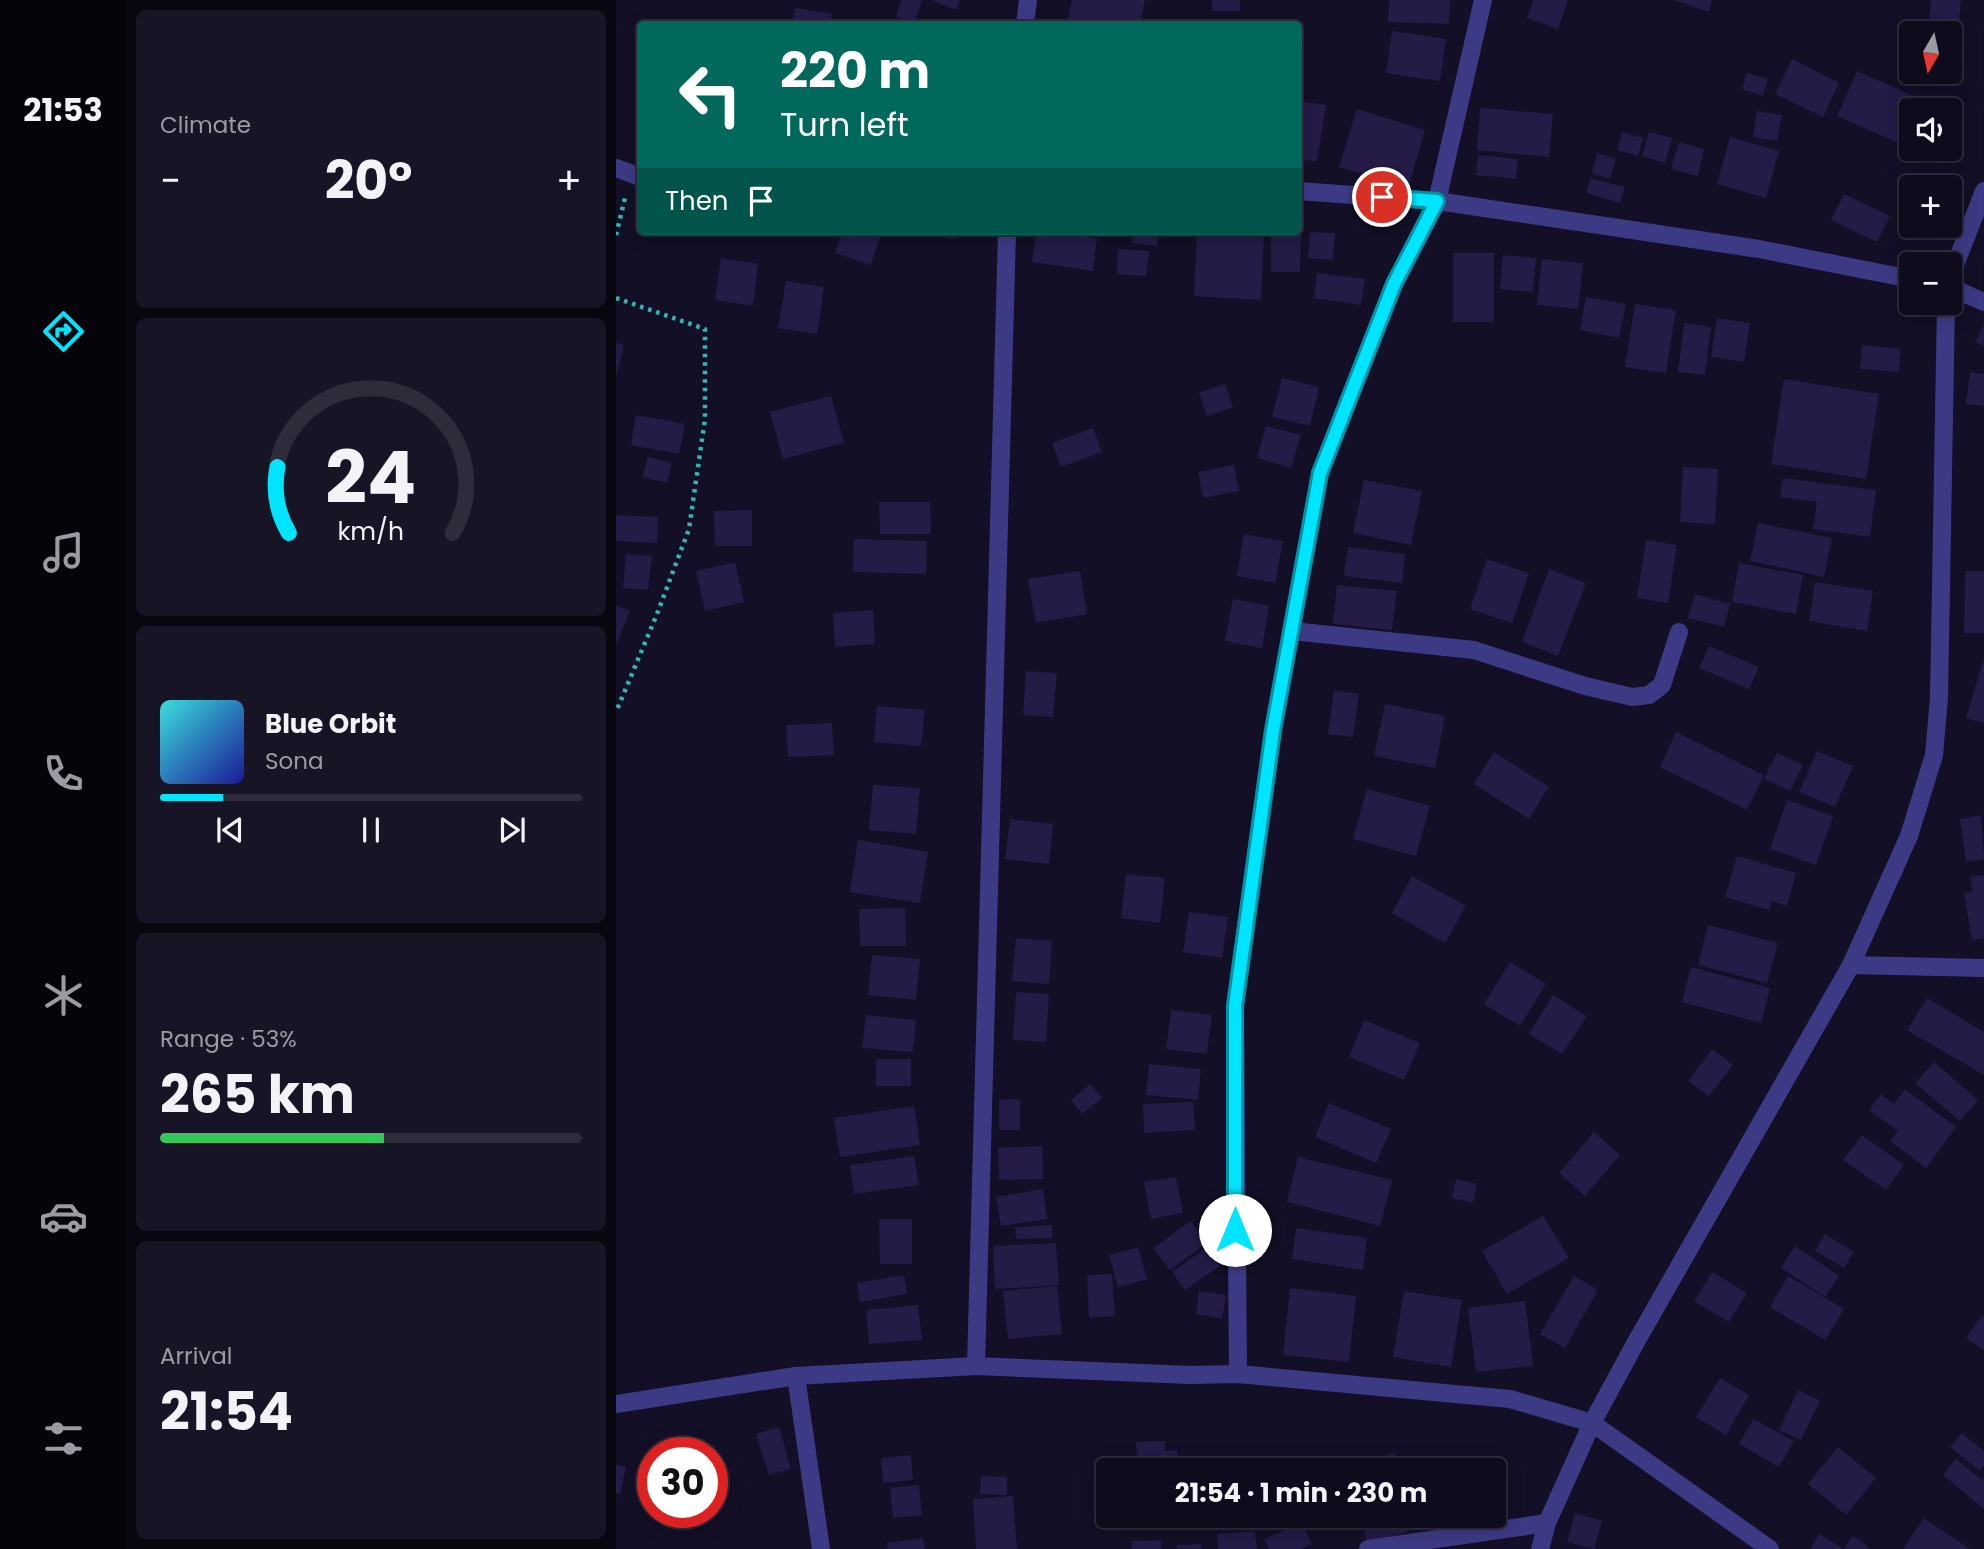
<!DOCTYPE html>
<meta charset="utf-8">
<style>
:root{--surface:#0e0b1c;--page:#171425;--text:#f1f3f6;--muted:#9b9ba3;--line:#2e2b3b;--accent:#00e5ff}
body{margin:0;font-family:Poppins,sans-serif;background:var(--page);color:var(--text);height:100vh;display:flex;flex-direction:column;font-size:26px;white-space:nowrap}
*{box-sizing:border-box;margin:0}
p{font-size:23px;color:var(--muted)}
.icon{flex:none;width:38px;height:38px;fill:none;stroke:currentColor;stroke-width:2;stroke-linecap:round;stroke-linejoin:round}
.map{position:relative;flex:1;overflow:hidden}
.drawer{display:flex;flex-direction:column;gap:10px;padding:10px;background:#08060f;width:490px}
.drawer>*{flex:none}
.hud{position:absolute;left:21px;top:21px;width:665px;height:214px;border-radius:7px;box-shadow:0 4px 18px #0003,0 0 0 2px var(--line);background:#00695c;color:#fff;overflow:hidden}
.needle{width:46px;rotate:189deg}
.fabs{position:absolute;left:1283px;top:21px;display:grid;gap:14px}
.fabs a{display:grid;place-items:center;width:63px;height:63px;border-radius:7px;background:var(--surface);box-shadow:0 4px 18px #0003,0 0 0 2px var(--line);font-size:35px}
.speed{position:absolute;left:21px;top:1437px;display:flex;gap:14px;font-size:35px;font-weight:700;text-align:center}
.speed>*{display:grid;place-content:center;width:91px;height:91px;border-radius:50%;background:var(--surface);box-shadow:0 4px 18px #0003,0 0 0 2px var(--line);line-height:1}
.speed .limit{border:10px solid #d22;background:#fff;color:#111}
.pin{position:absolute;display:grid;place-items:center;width:60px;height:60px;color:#fff;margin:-30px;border:4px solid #fff;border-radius:50%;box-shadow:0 2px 7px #0007}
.me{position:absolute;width:77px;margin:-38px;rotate:0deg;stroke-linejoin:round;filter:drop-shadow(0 0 5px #0008)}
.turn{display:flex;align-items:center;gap:24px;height:147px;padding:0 28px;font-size:32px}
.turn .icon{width:91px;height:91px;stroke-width:2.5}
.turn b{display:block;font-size:49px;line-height:60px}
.then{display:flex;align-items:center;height:66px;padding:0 28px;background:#0003;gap:14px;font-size:26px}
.big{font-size:52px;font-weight:700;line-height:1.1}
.drawer .tile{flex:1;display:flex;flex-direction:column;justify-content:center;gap:10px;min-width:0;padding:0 24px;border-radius:10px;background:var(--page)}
.drawer .dial{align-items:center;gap:0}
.dial svg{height:182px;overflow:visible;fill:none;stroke:var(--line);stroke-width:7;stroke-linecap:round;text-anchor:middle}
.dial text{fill:var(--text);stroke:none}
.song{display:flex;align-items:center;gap:21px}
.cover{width:84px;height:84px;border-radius:10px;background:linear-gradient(135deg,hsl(180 70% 55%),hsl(240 70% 35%))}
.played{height:7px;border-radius:4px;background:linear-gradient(90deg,var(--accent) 15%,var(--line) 15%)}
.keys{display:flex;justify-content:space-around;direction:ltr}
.heat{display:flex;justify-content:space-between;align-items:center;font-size:38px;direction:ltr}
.charge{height:10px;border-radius:5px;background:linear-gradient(90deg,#34c759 53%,var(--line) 0)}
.trip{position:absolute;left:480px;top:1458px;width:410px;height:70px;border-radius:7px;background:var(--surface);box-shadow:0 4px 18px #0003,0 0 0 2px var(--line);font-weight:700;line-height:70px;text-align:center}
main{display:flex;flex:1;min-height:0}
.menu{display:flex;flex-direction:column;width:126px;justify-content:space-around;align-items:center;background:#06040b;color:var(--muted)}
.menu .icon{width:49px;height:49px}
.menu .active{color:var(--accent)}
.menu b{font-size:32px;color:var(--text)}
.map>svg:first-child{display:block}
.building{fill:#241b47}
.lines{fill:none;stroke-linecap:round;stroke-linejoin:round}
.path{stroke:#2fb8b0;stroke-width:4.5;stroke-dasharray:3.5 5;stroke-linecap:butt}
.minor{stroke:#3d3a85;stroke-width:18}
.route-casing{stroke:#0095a6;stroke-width:18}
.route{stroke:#00e5ff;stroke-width:12}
</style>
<main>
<nav class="menu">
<b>21:53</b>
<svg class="icon active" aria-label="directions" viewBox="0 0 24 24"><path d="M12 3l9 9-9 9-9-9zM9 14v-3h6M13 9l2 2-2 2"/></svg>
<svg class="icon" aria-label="music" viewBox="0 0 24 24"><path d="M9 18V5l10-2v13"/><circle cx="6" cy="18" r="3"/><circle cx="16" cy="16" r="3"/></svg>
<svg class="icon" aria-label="phone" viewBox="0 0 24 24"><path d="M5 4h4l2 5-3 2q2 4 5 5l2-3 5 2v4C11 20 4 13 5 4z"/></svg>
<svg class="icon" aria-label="climate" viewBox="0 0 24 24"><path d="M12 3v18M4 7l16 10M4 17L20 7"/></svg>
<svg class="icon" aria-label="car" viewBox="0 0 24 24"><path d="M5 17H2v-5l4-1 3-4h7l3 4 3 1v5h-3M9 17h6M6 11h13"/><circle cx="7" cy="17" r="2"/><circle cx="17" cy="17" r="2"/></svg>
<svg class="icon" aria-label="filters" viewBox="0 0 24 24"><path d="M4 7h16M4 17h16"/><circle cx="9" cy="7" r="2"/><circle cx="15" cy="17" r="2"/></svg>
</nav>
<section class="drawer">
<div class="tile"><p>Climate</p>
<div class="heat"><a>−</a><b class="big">20°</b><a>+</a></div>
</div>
<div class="tile dial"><svg viewBox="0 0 100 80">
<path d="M14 69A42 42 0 1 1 86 69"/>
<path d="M14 69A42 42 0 0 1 9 40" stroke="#00e5ff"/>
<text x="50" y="56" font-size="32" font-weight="700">24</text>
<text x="50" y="72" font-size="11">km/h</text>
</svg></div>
<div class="tile">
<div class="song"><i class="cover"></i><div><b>Blue Orbit</b><p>Sona</p></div></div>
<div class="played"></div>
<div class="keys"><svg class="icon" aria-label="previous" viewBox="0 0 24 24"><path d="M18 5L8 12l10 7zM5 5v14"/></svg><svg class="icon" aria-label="pause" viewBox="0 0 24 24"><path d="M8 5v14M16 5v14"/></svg><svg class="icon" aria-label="next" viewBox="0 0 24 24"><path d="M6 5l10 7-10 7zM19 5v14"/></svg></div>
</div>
<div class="tile"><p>Range · 53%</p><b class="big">265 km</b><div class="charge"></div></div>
<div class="tile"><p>Arrival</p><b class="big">21:54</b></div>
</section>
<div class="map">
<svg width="1368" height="1549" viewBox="0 0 1368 1549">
<rect width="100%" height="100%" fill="#130f26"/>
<!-- building -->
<path class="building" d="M285 0H306L299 22 280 17Z
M315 0H344L340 10Z
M456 0H529L524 24H451Z
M596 0H624V11H596Z
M773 0H834L833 24 772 22Z
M917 0H952L942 29 911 18Z
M1058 0H1096L1093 12Z
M1315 0H1345L1338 75 1327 74 1334 72V33H1312Z
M179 8 216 14 214 24H176Z
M776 31 830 39 824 81 770 73Z
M1176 59 1223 83 1207 117 1159 94Z
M1241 71 1314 103 1311 110H1295L1294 148 1221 116Z
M1131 73 1152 79 1147 96 1126 89Z
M682 101 710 105 701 162 682 159Z
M864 108 937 114 933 157 861 150Z
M741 109 809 130 792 188 723 167Z
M1141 111 1166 115 1161 141 1137 137Z
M1006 132 1027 138 1022 156 1001 150Z
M1033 132 1056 138 1049 163 1026 156Z
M1114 137 1163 151 1150 198 1101 184Z
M1063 142 1088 149 1082 176 1055 169Z
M981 153 1000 159 994 179 976 173Z
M862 155 902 159 900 179 860 175Z
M974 178 1009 187 1004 203 970 193Z
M1228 194 1274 216 1261 242 1215 220Z
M227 231H266L255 265 219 253Z
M310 231H339L338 239 309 234Z
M420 231 481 238 477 271 416 262Z
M517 231H542L541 246 516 243Z
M581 231H648L645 300 578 296Z
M655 231H685L684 272H655Z
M694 232 719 233 717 260 692 258Z
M502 249 533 251 530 276 501 274Z
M837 253H878V322H837Z
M887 255 920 258 917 292 884 289Z
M105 258 142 264 137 306 99 300Z
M926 259 967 263 962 309 921 305Z
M701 273 749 279 745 305 698 298Z
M170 281 208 287 201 334 162 328Z
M970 297 1010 304 1003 338 964 330Z
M1019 304 1060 310 1050 373 1009 367Z
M1101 318 1134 323 1128 362 1095 357Z
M1068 323 1095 327 1089 375 1062 372Z
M1368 324V346L1359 342Z
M0 343 8 345 1 374H0Z
M1246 345 1285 349 1283 372 1244 369Z
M1354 372 1368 374V406L1350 404Z
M666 378 703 387 694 426 656 417Z
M1168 379 1263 394 1250 479 1155 464Z
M609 384 617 407 591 416 583 393Z
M215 396 228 443 167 459 154 412Z
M20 415 69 424 63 454 15 445Z
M650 426 685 435 675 468 641 458Z
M477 428 486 452 445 467 436 443Z
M32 457 56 463 51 483 26 477Z
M618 465 623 491 587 498 582 472Z
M1067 467 1102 469 1099 524 1064 522Z
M1167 478 1260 490 1254 537 1197 529 1201 502 1164 497Z
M748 480 806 491 795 545 737 533Z
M263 502H314L315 534H264Z
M136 510V546H99L98 511Z
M0 515 42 517 41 543 0 541Z
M1142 523 1216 538 1208 577 1134 561Z
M628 534 667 541 659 583 621 576Z
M238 539 311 541 310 574 237 572Z
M1030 540 1061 545 1052 603 1021 598Z
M732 547 789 554 786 583 728 576Z
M10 554 36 556 32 590 7 588Z
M871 559 913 573 896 623 854 609Z
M119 562 128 602 89 611 80 571Z
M1123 563 1187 575 1180 614 1116 602Z
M933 569 970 583 942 656 906 642Z
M464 571 471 614 420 623 412 579Z
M1349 571H1368V633H1348Z
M1199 582 1257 591 1251 631 1193 621Z
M721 585 781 591 776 630 717 624Z
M1079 594 1114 604 1108 627 1072 618Z
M617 599 653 606 646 648 609 641Z
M0 605 14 611 0 645Z
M257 610 259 644 219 647 217 613Z
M1093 646 1143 667 1133 689 1083 668Z
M1368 658V723L1350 718Z
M410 671 441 673 437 717 407 715Z
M718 690 743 694 737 737 712 734Z
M769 704 829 716 819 768 758 756Z
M261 706 309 710 305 746 258 742Z
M216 723 218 755 172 757 170 725Z
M1060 732 1148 775 1131 810 1044 767Z
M1201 751 1237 766 1219 807 1183 792Z
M878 752 933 787 913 819 858 784Z
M1161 753 1187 765 1174 791 1148 779Z
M257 785 304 788 300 834 253 830Z
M751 789 814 806 800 856 737 839Z
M1171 800 1217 816 1200 865 1154 849Z
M1365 815 1368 859 1350 862 1344 819Z
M394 819 437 824 433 864 389 859Z
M242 840 312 852 304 903 234 892Z
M1121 856 1180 873 1171 906 1156 901 1153 910 1109 897Z
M510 874 549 878 544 923 505 918Z
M1368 875V938L1356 940 1348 893 1357 892 1354 877Z
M796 876 850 906 829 943 776 913Z
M289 908 290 946H244L243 909Z
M573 912 612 917 606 958 567 952Z
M1092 925 1162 943 1151 983 1082 965Z
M400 938 436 941 433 984 396 981Z
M256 955 304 959 300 1000 252 995Z
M894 962 930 984 904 1026 868 1004Z
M1075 967 1154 988 1145 1023 1066 1002Z
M400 992 433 994 430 1042 397 1040Z
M937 995 971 1016 946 1054 913 1034Z
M1311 998 1368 1032V1075L1291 1030Z
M555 1010 596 1015 591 1054 550 1049Z
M250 1015 300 1020 297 1052 246 1048Z
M748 1020 804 1043 788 1080 733 1057Z
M1096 1049 1117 1065 1093 1096 1072 1081Z
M260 1059H295V1086H260Z
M1318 1062 1362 1100 1344 1121 1299 1083Z
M533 1064 585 1069 582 1100 530 1095Z
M474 1084 486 1098 466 1114 455 1100Z
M1289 1089 1340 1127 1310 1168 1274 1141 1282 1131 1253 1110 1265 1094 1278 1104Z
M404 1099V1130H383V1100Z
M577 1102 579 1130 528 1133 527 1104Z
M713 1103 775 1129 760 1163 699 1137Z
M298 1106 304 1145 224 1157 218 1118Z
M978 1132 1004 1155 969 1196 943 1173Z
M1246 1135 1288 1165 1270 1190 1227 1160Z
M426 1146 427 1179 383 1180 382 1148Z
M298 1156 303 1185 238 1194 234 1165Z
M682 1157 776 1180 764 1226 671 1202Z
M560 1177 567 1213 535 1219 528 1182Z
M840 1179 861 1184 857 1203 836 1198Z
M427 1189 431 1219 385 1226 380 1197Z
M927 1216 953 1258 891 1294 866 1251Z
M263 1219H296V1264H264Z
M575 1221 591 1243 554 1270 537 1248Z
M436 1225V1238L400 1239 399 1227Z
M680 1228 751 1238 747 1270 676 1259Z
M1209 1234 1238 1252 1228 1268 1199 1251Z
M440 1243 443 1285 379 1289 377 1246Z
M1179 1246 1223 1276 1209 1297 1165 1268Z
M522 1247 531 1279 502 1287 493 1255Z
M591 1247 604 1266 569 1290 556 1272Z
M1096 1272 1131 1293 1113 1322 1078 1301Z
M496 1274 499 1316 473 1318 471 1275Z
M288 1275 291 1294 244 1302 241 1283Z
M958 1276 982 1290 949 1348 924 1334Z
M1172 1276 1228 1309 1209 1340 1154 1307Z
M441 1286 446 1334 392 1339 387 1291Z
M674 1288 740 1296 733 1362 667 1355Z
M583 1291 610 1295 606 1319 580 1314Z
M788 1291 846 1300 835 1367 777 1357Z
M909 1301 917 1366 860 1372 852 1308Z
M302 1305 306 1340 253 1344 250 1310Z
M1365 1316 1368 1317V1350L1350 1338Z
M1104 1378 1133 1395 1110 1435 1080 1417Z
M1182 1390 1204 1401 1185 1440 1163 1430Z
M1137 1419 1178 1441 1163 1467 1123 1444Z
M163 1427 175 1469 153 1475 140 1434Z
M1346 1433 1368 1451V1466L1364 1471 1334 1447Z
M549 1441V1451L561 1450 562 1470H513L512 1458H521L520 1442Z
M1222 1447 1260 1478 1230 1515 1192 1484Z
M779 1453 784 1470H758L755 1460Z
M295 1455 297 1480 267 1483 265 1458Z
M749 1456 753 1470H732L729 1462Z
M1340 1459 1366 1480 1368 1477V1509L1327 1475Z
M0 1465 10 1467 4 1494 0 1493Z
M365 1476 391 1477V1495L364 1494Z
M303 1485 306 1515 277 1518 274 1488Z
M877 1489H882L883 1527H829V1516H877Z
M397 1496 401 1549H360L357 1499Z
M959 1513 986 1521 978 1549 951 1542Z
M515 1516H564L565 1526 516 1529Z
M704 1516H747L707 1527Z
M754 1516H787L792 1532 751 1542 745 1518Z
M1308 1518 1354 1549H1287Z
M686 1523 696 1544 685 1549H653L648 1539Z
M639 1531 641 1549H602L601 1534Z
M1203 1534 1228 1549H1194Z
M1236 1536 1253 1547 1251 1549H1228Z
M307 1538 309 1549H272L271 1543Z
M545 1540V1549H516L515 1541Z
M585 1544V1549H561L560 1545Z"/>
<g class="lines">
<!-- path -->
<path class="path" d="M0 235 9 198
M0 298 89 329V419L73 529 41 614 0 712"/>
<!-- minor -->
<path class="minor" d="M409 24 412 0
M0 168 24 177
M682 191 821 201 1143 249 1295 279
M1334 278 1368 191
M1334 287 1368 302
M676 631 858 650 969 686 1016 697 1033 695 1046 685 1063 632
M1235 965 1368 968
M360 1366 391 231
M622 1374 619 1006 657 730 704 473 778 284 821 201 867 0
M180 1376 205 1549
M0 1404 180 1376 360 1366 574 1375 622 1374 894 1399 976 1423 1154 1549
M752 1549 931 1523
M924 1549 931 1523 976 1423 1020 1342 1235 965 1293 836 1318 755 1323 698 1330 303"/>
</g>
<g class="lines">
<!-- route casing -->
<g class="route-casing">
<path id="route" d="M619 1230V1006L657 730 704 473 778 284 821 201 766 197"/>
</g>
<!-- route -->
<use href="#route" class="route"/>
</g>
</svg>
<div class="fabs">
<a><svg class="needle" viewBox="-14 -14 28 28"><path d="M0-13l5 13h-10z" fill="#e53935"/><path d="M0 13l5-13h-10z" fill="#9b9ba3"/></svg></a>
<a><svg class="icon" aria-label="sound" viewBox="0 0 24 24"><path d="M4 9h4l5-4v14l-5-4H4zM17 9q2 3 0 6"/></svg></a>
<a>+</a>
<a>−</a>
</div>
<div class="speed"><div class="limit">30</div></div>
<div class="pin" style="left:766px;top:197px;background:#d93025"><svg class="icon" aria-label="arrive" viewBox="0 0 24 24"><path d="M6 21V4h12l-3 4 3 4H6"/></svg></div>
<svg class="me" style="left:619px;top:1230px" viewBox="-20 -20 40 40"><circle r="19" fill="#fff"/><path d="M0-13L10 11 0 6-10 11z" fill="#00e5ff"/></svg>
<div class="trip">21:54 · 1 min · 230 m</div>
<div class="hud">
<div class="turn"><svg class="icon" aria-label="left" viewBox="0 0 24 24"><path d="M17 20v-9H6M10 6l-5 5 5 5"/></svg><div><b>220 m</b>Turn left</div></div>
<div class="then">Then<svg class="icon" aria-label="arrive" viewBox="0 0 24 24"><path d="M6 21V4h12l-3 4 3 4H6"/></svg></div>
</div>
</div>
</main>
